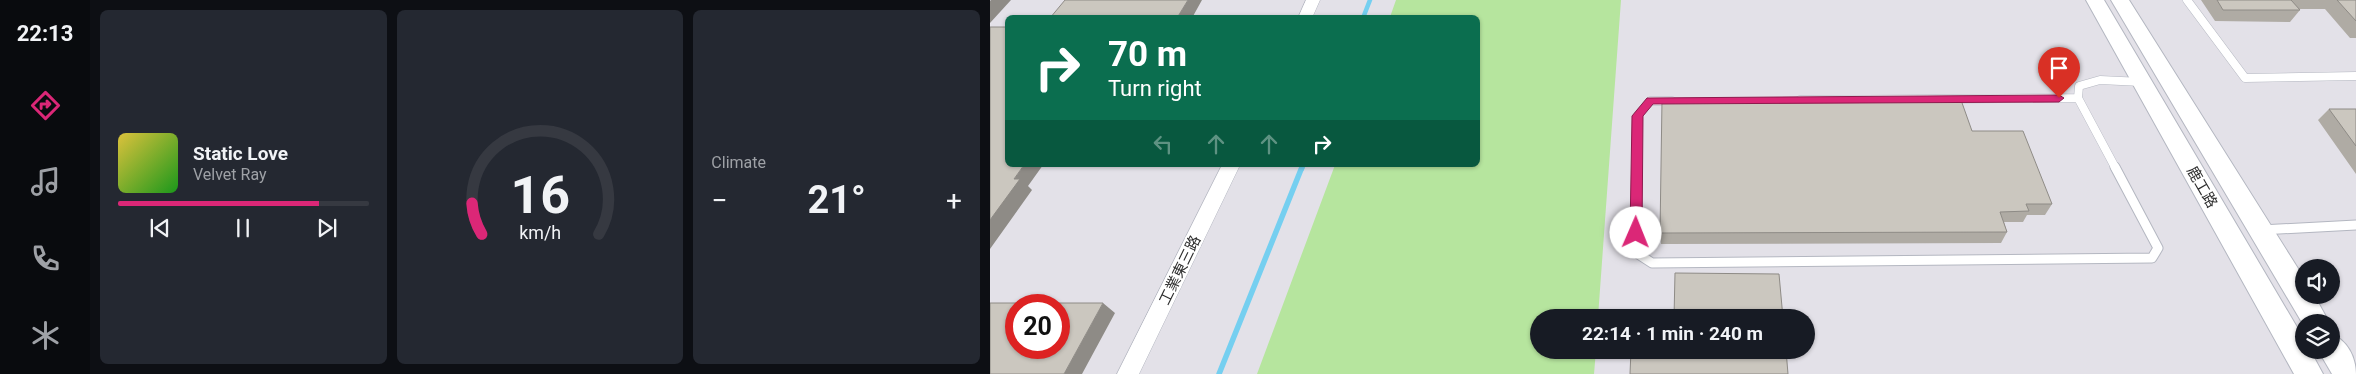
<!DOCTYPE html>
<meta charset="utf-8">
<style>
:root{--surface:#171b24;--page:#242831;--text:#f1f3f6;--muted:#9ea1a6;--line:#363941;--accent:#db2777}
body{margin:0;font-family:Roboto,"Noto Sans TC",sans-serif;background:var(--page);color:var(--text);height:100vh;display:flex;flex-direction:column;font-size:19px;white-space:nowrap}
*{box-sizing:border-box;margin:0}
p{font-size:16px;color:var(--muted)}
.icon{flex:none;width:28px;height:28px;fill:none;stroke:currentColor;stroke-width:2;stroke-linecap:round;stroke-linejoin:round}
.map{position:relative;flex:1;overflow:hidden}
.drawer{display:flex;flex-direction:column;gap:10px;padding:10px;background:#0d0f14;width:900px}
.drawer>*{flex:none}
.top-card{position:absolute;left:15px;top:15px;width:475px;height:152px;border-radius:8px;box-shadow:0 1px 4px #0004;background:#0b6e4f;color:#fff;overflow:hidden}
.buttons{position:absolute;left:1305px;top:259px;display:grid;gap:10px}
.buttons a{display:grid;place-items:center;width:45px;height:45px;border-radius:50%;background:var(--surface);box-shadow:0 1px 4px #0004;font-size:25px}
.speed{position:absolute;left:15px;top:294px;display:flex;gap:10px;font-size:25px;font-weight:700;text-align:center}
.speed>*{display:grid;place-content:center;width:65px;height:65px;border-radius:50%;background:var(--surface);box-shadow:0 1px 4px #0004;line-height:1}
.speed .limit{border:8px solid #d22;background:#fff;color:#111}
.pin{position:absolute;display:grid;place-items:center;width:42px;height:42px;color:#fff;margin:-51px -21px;border-radius:50% 50% 50% 0;rotate:-45deg;box-shadow:0 0 5px #0007}
.pin .icon{rotate:45deg}
.me{position:absolute;width:55px;margin:-28px;rotate:1deg;stroke-linejoin:round;filter:drop-shadow(0 0 4px #0008)}
.turn{display:flex;align-items:center;gap:18px;height:105px;padding:0 20px;font-size:22px}
.turn .icon{width:65px;height:65px;stroke-width:2.5}
.turn b{display:block;font-size:35px;line-height:42px}
.lanes{display:flex;align-items:center;height:48px;padding:0 20px;background:#0003;justify-content:center;gap:25px;direction:ltr}
.lanes .off{opacity:.35}
.big{font-size:38px;font-weight:700;line-height:1.1}
.drawer .card{flex:1;display:flex;flex-direction:column;justify-content:center;gap:8px;min-width:0;padding:0 18px;border-radius:8px;background:var(--page)}
.drawer .dial{align-items:center;gap:0}
.dial svg{height:130px;overflow:visible;fill:none;stroke:var(--line);stroke-width:7;stroke-linecap:round;text-anchor:middle}
.dial text{fill:var(--text);stroke:none}
.song{display:flex;align-items:center;gap:15px}
.cover{width:60px;height:60px;border-radius:8px;background:linear-gradient(135deg,hsl(50 70% 55%),hsl(120 70% 35%))}
.played{height:5px;border-radius:2px;background:linear-gradient(90deg,var(--accent) 80%,var(--line) 80%)}
.keys{display:flex;justify-content:space-around;direction:ltr}
.heat{display:flex;justify-content:space-between;align-items:center;font-size:28px;direction:ltr}
.drawer .tiles{flex:1;display:grid;gap:10px;grid-template-columns:repeat(3,1fr)}
.trip{position:absolute;left:540px;top:309px;width:285px;height:50px;border-radius:25px;background:var(--surface);box-shadow:0 1px 4px #0004;font-weight:700;line-height:50px;text-align:center}
main{display:flex;flex:1;min-height:0}
.tab-bar{display:flex;flex-direction:column;width:90px;justify-content:space-around;align-items:center;background:#090b0e;color:var(--muted)}
.tab-bar .icon{width:35px;height:35px}
.tab-bar .current{color:var(--accent)}
.tab-bar b{font-size:22px;color:var(--text)}
.map>svg:first-child{display:block}
.industrial{fill:#e3e1e8;fill-rule:evenodd}
.green{fill:#b6e59e}
.lines{fill:none;stroke-linecap:round;stroke-linejoin:round}
.stream-far1{stroke:#75cff0;stroke-width:4.5}
.stream{stroke:#75cff0;stroke-width:5.5}
.lane-far1-casing{stroke:#b4b7c1;stroke-width:9}
.lane-casing{stroke:#b4b7c1;stroke-width:11}
.street-casing{stroke:#b4b7c1;stroke-width:1}
.secondary-casing{stroke:#b4b7c1;stroke-width:2}
.lane-far1{stroke:#fff;stroke-width:8}
.lane{stroke:#fff;stroke-width:9}
.street{fill:#fff;fill-rule:evenodd}
.secondary{fill:#fff;fill-rule:evenodd}
.wall{fill:#afaba4}
.shaded-wall{fill:#8e8b86}
.building{fill:#cbc7bf;stroke:#8e8b86;fill-rule:evenodd}
.route{fill:#db2777;stroke:#8e194d}
.labels{text-anchor:middle;dominant-baseline:central;stroke-width:4;stroke-linejoin:round;paint-order:stroke}
.street-label{font-size:15px;fill:#2e2e2e;stroke:#fff}
</style>
<main>
<nav class="tab-bar">
<b>22:13</b>
<svg class="icon current" aria-label="directions" viewBox="0 0 24 24"><path d="M12 3l9 9-9 9-9-9zM9 14v-3h6M13 9l2 2-2 2"/></svg>
<svg class="icon" aria-label="music" viewBox="0 0 24 24"><path d="M9 18V5l10-2v13"/><circle cx="6" cy="18" r="3"/><circle cx="16" cy="16" r="3"/></svg>
<svg class="icon" aria-label="phone" viewBox="0 0 24 24"><path d="M5 4h4l2 5-3 2q2 4 5 5l2-3 5 2v4C11 20 4 13 5 4z"/></svg>
<svg class="icon" aria-label="climate" viewBox="0 0 24 24"><path d="M12 3v18M4 7l16 10M4 17L20 7"/></svg>
</nav>
<section class="drawer">
<div class="tiles">
<div class="card">
<div class="song"><i class="cover"></i><div><b>Static Love</b><p>Velvet Ray</p></div></div>
<div class="played"></div>
<div class="keys"><svg class="icon" aria-label="previous" viewBox="0 0 24 24"><path d="M18 5L8 12l10 7zM5 5v14"/></svg><svg class="icon" aria-label="pause" viewBox="0 0 24 24"><path d="M8 5v14M16 5v14"/></svg><svg class="icon" aria-label="next" viewBox="0 0 24 24"><path d="M6 5l10 7-10 7zM19 5v14"/></svg></div>
</div>
<div class="card dial"><svg viewBox="0 0 100 80">
<path d="M14 69A42 42 0 1 1 86 69"/>
<path d="M14 69A42 42 0 0 1 8 50" stroke="#db2777"/>
<text x="50" y="56" font-size="32" font-weight="700">16</text>
<text x="50" y="72" font-size="11">km/h</text>
</svg></div>
<div class="card"><p>Climate</p>
<div class="heat"><a>−</a><b class="big">21°</b><a>+</a></div>
</div>
</div>
</section>
<div class="map">
<svg width="1366" height="374" viewBox="0 0 1366 374">
<rect width="100%" height="100%" fill="#efe9e1"/>
<!-- industrial -->
<path class="industrial" d="M0 0H1366V374H0ZM18 18H488V165H18ZM1314 268H1341V295H1314ZM26 305H69V348H26ZM549 318H816V350H549ZM1314 322H1341V350H1314Z"/>
<!-- green -->
<path class="green" d="M406 0H631L608 317 549 318V350H606L604 374H267L345 165H488V18L400 17Z"/>
<g class="lines">
<!-- stream-far1 -->
<path class="stream-far1" d="M373 18 380 0
M312 169 313 165"/>
<!-- stream -->
<path class="stream" d="M229 374 312 167"/>
<!-- lane-far1 casing -->
<g class="lane-far1-casing">
<path id="lane-far1" d="M1197 0 1255 78 1366 76
M1088 98 1126 169
M810 100 1088 98 1089 86 1110 80 1152 82
M647 169 648 115 660 101H682"/>
</g>
<!-- lane casing -->
<g class="lane-casing">
<path id="lane" d="M647 167 645 252 662 263 1162 258 1168 248 1125 167
M1271 230 1366 225"/>
</g>
<!-- street casing -->
<g class="street-casing">
<path id="street" d="M316 0H330L322 18H308Z
M232 165H250L149 374H127Z"/>
</g>
<!-- secondary casing -->
<g class="secondary-casing">
<path id="secondary" d="M1096 0H1114L1314 339V350H1320L1333 374H1304Z
M1121 0H1139L1314 278V295H1324L1339 322H1314V326Z
M1341 334C1357 340 1366 357 1366 374H1342L1328 350H1341Z"/>
</g>
<!-- lane-far1 -->
<use href="#lane-far1" class="lane-far1"/>
<!-- lane -->
<use href="#lane" class="lane"/>
<!-- street -->
<use href="#street" class="street"/>
<!-- secondary -->
<use href="#secondary" class="secondary"/>
</g>
<!-- wall -->
<path class="wall" d="M1211 0H1366V38H1360L1335 9H1309L1310 10 1300 22 1225 21Z
M1339 109H1366V174L1328 120Z
M982 131 1062 204 1055 215H1037L1033 222H1014L1017 232 1011 243 671 244 670 233Z"/>
<!-- shaded-wall -->
<path class="shaded-wall" d="M1 0H21L0 23V1Z
M198 0H212L202 18H187Z
M34 165H53L38 186 42 190 0 249V220L24 179Z
M113 303 125 313 92 374H74Z"/>
<!-- building -->
<path class="building" d="M75 0H198L187 18H60Z
M1227 0H1301L1310 10H1233Z
M1347 0H1366V21Z
M0 27H18V165H34L24 179H30L0 220Z
M672 100H971L982 131H1033L1062 204H1036L1039 211 1010 212 1017 232 670 233Z
M1339 109H1366V146Z
M685 273 789 274 793 318H684Z
M0 303H113L74 374H0ZM26 305H69V348H26Z
M641 350H796L798 374H640Z"/>
<!-- route -->
<path class="route" d="M1069 95 1074 98 1069 102 663 104 653 116 652 233 646 237 640 233 642 116 657 98Z"/>
<g class="labels">
<!-- street labels -->
<g class="street-label">
<text transform="translate(1212 187) rotate(60)">鹿工路</text>
<text transform="translate(190 270) rotate(-64)">工業東三路</text>
</g>
</g>
</svg>
<div class="buttons">
<a><svg class="icon" aria-label="sound" viewBox="0 0 24 24"><path d="M4 9h4l5-4v14l-5-4H4zM17 9q2 3 0 6"/></svg></a>
<a><svg class="icon" aria-label="layers" viewBox="0 0 24 24"><path d="M12 4l9 5-9 5-9-5zM3 14l9 5 9-5"/></svg></a>
</div>
<div class="speed"><div class="limit">20</div></div>
<div class="pin" style="left:1069px;top:98px;background:#d93025"><svg class="icon" aria-label="arrive" viewBox="0 0 24 24"><path d="M6 21V4h12l-3 4 3 4H6"/></svg></div>
<svg class="me" style="left:646px;top:233px" viewBox="-20 -20 40 40"><circle r="19" fill="#fff"/><path d="M0-13L10 11 0 6-10 11z" fill="#db2777"/></svg>
<div class="trip">22:14 · 1 min · 240 m</div>
<div class="top-card">
<div class="turn"><svg class="icon" aria-label="right" viewBox="0 0 24 24"><path d="M7 20v-9h11M14 6l5 5-5 5"/></svg><div><b>70 m</b>Turn right</div></div>
<div class="lanes"><svg class="icon off" aria-label="left" viewBox="0 0 24 24"><path d="M17 20v-9H6M10 6l-5 5 5 5"/></svg><svg class="icon off" aria-label="ahead" viewBox="0 0 24 24"><path d="M12 20V5M6 11l6-6 6 6"/></svg><svg class="icon off" aria-label="ahead" viewBox="0 0 24 24"><path d="M12 20V5M6 11l6-6 6 6"/></svg><svg class="icon" aria-label="right" viewBox="0 0 24 24"><path d="M7 20v-9h11M14 6l5 5-5 5"/></svg></div>
</div>
</div>
</main>
